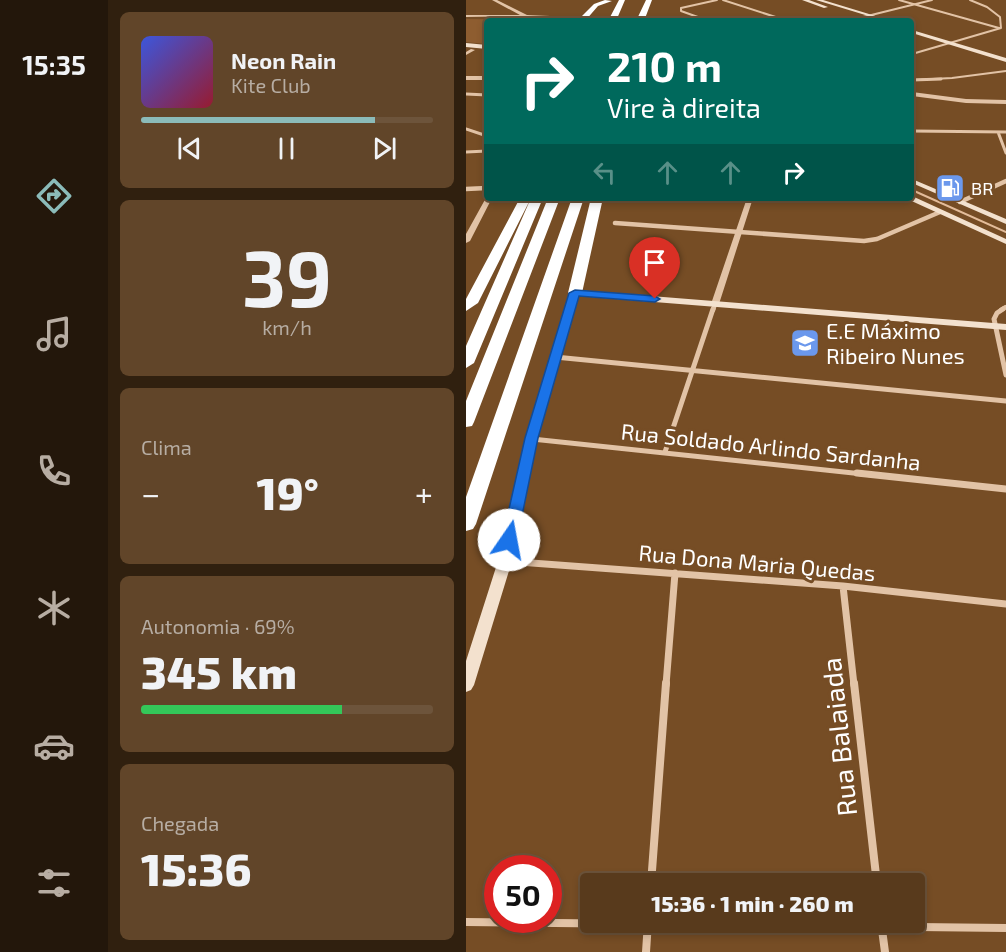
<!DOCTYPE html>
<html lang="pt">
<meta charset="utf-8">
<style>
:root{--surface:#583a1c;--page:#614529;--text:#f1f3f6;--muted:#b7ada3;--line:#6d543b;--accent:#8bbbb9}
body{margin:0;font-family:"Exo 2",sans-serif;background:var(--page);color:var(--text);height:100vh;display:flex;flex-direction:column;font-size:22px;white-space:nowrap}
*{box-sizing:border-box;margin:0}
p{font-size:20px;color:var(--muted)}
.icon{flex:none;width:33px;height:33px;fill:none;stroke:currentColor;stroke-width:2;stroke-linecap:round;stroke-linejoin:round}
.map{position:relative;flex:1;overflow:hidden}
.details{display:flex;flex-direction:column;gap:12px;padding:12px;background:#30200f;width:358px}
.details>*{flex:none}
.top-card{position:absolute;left:18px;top:18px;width:430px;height:183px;border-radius:6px;box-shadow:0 3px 9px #0003,0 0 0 2px var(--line);background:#00695c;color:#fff;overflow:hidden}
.speed{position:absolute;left:18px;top:855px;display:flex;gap:12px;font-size:30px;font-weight:700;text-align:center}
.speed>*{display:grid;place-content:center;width:78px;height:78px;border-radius:50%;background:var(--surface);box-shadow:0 3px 9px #0003,0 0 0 2px var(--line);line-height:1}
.speed .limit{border:9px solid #d22;background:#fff;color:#111}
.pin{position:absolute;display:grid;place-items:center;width:51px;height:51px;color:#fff;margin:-62px -26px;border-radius:50% 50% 50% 0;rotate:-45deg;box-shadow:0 0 6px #0007}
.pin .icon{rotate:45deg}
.me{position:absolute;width:66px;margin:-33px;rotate:12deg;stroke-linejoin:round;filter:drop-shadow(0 0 4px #0008)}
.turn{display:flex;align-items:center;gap:21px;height:126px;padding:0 24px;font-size:27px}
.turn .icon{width:78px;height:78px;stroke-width:2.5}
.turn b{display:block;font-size:42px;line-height:51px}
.lanes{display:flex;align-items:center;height:57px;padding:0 24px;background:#0003;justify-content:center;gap:30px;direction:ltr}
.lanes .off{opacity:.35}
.big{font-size:45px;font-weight:800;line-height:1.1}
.details .tile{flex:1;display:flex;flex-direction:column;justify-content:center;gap:9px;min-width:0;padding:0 21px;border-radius:9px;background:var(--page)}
.details .dial{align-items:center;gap:0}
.dial b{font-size:78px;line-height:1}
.song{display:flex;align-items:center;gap:18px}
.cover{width:72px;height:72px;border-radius:9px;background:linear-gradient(135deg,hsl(230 70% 55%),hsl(350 70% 35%))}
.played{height:6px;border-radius:3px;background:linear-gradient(90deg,var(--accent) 80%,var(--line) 80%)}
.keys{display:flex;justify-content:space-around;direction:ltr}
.heat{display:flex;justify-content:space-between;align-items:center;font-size:33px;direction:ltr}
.charge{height:9px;border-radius:4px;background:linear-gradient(90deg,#34c759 69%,var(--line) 0)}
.trip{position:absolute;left:114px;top:873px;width:345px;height:60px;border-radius:6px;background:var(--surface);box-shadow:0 3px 9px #0003,0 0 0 2px var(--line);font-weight:800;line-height:60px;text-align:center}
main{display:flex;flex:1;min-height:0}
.tabs{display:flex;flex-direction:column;width:108px;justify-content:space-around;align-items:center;background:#23170b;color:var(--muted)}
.tabs .icon{width:42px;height:42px}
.tabs .active{color:var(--accent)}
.tabs b{font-size:27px;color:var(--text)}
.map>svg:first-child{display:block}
.green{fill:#8e5d30}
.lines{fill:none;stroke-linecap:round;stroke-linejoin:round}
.stream{stroke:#e3bc9a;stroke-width:2}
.minor-far5{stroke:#e2c3a6;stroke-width:2}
.minor-far4{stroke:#e2c3a6;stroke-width:3}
.minor-far3{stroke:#e2c3a6;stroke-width:4.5}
.minor-far2{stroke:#e2c3a6;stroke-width:5}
.minor-far1{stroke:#e2c3a6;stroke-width:7}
.minor{stroke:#e2c3a6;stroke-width:8}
.tertiary{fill:#e2c3a6;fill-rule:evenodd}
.secondary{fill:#f3e1ce;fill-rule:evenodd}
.motorway{fill:#fff;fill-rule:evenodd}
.shaded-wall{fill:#674525}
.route{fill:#1a73e8;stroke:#114b97;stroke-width:1.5}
.labels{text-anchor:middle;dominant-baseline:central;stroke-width:6;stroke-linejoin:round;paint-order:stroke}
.far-poi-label{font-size:18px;fill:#fff;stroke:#764d25;text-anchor:start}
.poi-label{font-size:22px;fill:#fff;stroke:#764d25;text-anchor:start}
.street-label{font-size:22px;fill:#fff;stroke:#764d25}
.near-street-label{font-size:27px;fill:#fff;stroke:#764d25}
</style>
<main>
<nav class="tabs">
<b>15:35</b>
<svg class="icon active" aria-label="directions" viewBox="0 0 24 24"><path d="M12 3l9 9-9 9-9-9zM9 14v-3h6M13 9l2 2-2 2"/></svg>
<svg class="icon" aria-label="music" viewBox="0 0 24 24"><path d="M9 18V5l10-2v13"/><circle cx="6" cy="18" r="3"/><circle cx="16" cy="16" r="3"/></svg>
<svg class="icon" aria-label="phone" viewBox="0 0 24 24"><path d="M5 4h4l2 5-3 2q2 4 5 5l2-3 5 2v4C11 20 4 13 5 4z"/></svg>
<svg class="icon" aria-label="climate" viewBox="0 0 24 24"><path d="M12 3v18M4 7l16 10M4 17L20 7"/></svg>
<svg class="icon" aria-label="car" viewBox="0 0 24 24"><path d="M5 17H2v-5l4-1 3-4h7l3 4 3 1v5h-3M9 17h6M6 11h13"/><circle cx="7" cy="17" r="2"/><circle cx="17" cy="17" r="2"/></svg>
<svg class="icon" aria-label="filters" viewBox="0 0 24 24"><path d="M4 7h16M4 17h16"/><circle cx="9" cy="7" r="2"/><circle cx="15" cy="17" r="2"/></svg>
</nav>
<section class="details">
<div class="tile">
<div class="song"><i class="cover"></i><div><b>Neon Rain</b><p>Kite Club</p></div></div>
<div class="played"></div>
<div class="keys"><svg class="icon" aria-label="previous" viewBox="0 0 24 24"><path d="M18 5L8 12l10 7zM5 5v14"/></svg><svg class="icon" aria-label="pause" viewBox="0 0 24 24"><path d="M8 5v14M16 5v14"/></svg><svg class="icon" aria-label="next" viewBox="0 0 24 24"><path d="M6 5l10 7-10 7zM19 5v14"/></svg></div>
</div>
<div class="tile dial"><b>39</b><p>km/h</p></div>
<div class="tile"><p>Clima</p>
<div class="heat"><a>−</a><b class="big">19°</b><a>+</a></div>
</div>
<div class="tile"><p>Autonomia · 69%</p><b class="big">345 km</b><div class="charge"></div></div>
<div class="tile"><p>Chegada</p><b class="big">15:36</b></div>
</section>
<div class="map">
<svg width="540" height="952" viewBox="0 0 540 952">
<rect width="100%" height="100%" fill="#764d25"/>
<!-- green -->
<path class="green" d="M0 19 106 20 21 21V44L0 42Z"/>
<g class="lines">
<!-- stream -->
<path class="stream" d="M446 190 540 232"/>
<!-- minor-far5 -->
<path class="minor-far5" d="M257 0 322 21
M433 0 533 28
M215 8 251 0
M215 8V11L243 21
M61 16 107 18
M381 21 466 0
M446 54 535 28 534 17 521 7 504 0
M446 80 486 78 540 71"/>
<!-- minor-far4 -->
<path class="minor-far4" d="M446 80 475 79
M0 94 21 95
M0 129 21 136
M446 131 540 132
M532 132 540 153
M0 152 21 151"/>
<!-- minor-far3 -->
<path class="minor-far3" d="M0 189 21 188
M494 202 540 181
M149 223 398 241 411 239 474 212
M247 310 249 304
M535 310 540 307"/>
<!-- minor-far2 -->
<path class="minor-far2" d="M537 309 531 313 528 319 540 375
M89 357 540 401
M66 439 406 475
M199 452 247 309"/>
<!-- minor-far1 -->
<path class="minor-far1" d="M391 473 540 489
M39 561 377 586 540 604
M377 586 388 685
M200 685 209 573"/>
<!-- minor -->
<path class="minor" d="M388 683 411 884
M185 884 200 683
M0 922 540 928
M415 922 419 952
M180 952 182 922"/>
<!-- tertiary -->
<path class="tertiary" d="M26 0H31L63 16 0 17V15H54Z
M5 49 9 50 0 55V52Z
M0 76H21V80H0Z
M446 92 500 99 540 100V104L500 103 446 96Z
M21 196V198H26L4 241 0 243V234Z
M281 198H287L253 304 252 306H246L245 304Z"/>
<!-- secondary -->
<path class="secondary" d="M336 0H343L362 7 358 8Z
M350 0H357L426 21H419Z
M446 30 540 58V62L446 33Z
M0 43 21 45V49L0 47Z
M446 179 540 219V224L446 183Z
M446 196 540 239V244L439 198H446Z
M109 290 540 324V330L113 296 72 438 46 561 8 685 5 690 0 692V661L32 561 60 438 104 293Z"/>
<!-- motorway -->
<path class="motorway" d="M139 0 146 1 132 6 119 21H111L128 4Z
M153 0H159L150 21H142Z
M180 0H186L178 21H170Z
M54 198 64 200 12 303 0 311V299Z
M65 198H77L8 363 0 368V346Z
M82 198H94L8 422 6 426 0 427V401Z
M106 198H118L10 524 7 529 0 531V497Z
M125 198H137L116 293 109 297 102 293Z"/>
</g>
<!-- shaded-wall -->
<path class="shaded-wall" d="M448 146 446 157V147Z"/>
<!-- route -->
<path class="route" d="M109 290 189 296 194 299 189 302 113 296 72 438 51 540 48 544H38L36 540 59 438 103 293Z"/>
<!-- icons -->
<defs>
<g id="fuel-square" transform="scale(1.5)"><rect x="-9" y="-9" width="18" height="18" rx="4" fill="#6b98ec" stroke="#764d25"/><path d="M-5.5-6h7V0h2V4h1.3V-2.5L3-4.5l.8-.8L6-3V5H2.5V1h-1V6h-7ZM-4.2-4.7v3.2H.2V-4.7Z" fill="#fff"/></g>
<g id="school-square" transform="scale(1.5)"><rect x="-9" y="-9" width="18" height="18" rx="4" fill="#6b98ec" stroke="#764d25"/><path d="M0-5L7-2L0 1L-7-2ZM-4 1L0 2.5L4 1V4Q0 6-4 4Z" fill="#fff"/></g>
</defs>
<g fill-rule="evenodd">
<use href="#fuel-square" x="484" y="188"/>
<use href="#school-square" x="339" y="343"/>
</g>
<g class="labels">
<!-- far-poi labels -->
<g class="far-poi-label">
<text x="505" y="188">BR</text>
</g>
<!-- poi labels -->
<g class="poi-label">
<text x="360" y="330">E.E Máximo<tspan x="360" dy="25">Ribeiro Nunes</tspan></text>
</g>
<!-- street labels -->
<g class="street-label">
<text transform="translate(305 446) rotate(6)">Rua Soldado Arlindo Sardanha</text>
<text transform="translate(291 562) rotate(5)">Rua Dona Maria Quedas</text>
</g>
<!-- near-street labels -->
<g class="near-street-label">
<text transform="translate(372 737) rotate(-96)">Rua Balaiada</text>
</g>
</g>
</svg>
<div class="speed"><div class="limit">50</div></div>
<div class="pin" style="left:189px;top:299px;background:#d93025"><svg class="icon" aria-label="arrive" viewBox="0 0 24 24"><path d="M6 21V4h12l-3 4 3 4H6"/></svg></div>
<svg class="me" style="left:43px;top:540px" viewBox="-20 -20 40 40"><circle r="19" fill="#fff"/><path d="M0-13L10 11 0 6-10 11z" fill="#1a73e8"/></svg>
<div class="trip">15:36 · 1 min · 260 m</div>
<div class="top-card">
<div class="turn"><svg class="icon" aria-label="right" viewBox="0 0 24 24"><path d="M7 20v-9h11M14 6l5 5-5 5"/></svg><div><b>210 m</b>Vire à direita</div></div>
<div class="lanes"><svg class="icon off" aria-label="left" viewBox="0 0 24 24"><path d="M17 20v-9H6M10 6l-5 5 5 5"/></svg><svg class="icon off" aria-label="ahead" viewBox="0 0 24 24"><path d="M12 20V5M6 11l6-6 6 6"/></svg><svg class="icon off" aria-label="ahead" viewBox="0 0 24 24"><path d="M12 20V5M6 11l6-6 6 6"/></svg><svg class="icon" aria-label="right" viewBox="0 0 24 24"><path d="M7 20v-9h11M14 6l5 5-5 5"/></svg></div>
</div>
</div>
</main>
